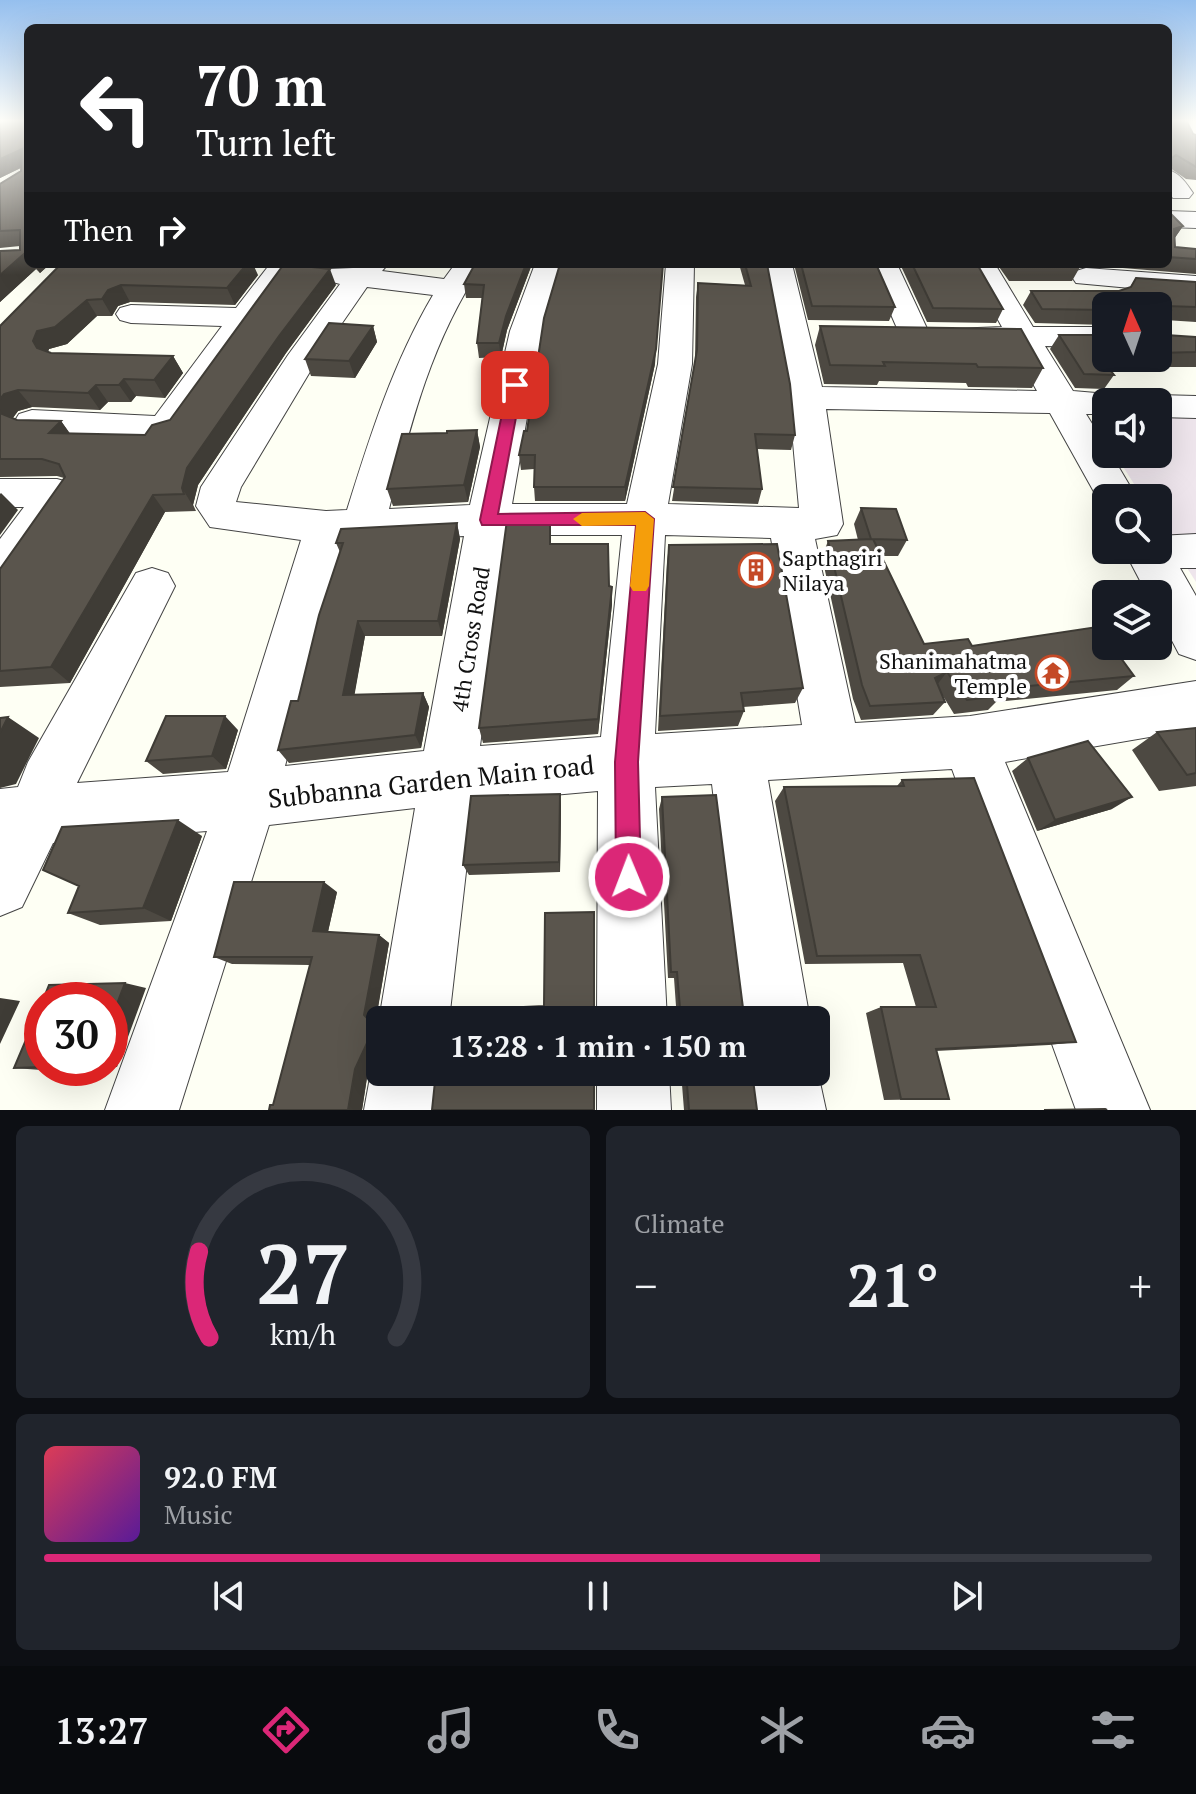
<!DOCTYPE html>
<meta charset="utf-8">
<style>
:root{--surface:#171b24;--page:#20242c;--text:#f1f3f6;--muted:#9ea1a6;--line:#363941;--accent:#db2777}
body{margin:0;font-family:"PT Serif",serif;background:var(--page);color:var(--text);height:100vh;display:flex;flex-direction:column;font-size:30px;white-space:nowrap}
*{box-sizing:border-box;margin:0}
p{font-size:26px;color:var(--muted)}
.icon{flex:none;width:44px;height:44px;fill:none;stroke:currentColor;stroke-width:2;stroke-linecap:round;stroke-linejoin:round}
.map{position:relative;height:1110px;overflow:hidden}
.drawer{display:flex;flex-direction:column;gap:16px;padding:16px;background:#0d0f14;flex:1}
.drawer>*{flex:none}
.guide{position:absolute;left:24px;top:24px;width:1148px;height:244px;border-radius:12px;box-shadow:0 8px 32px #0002;background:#202124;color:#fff;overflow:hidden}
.needle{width:52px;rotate:357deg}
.controls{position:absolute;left:1092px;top:292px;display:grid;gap:16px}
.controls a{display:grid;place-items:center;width:80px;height:80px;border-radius:12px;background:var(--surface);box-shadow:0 8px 32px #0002;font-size:40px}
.speed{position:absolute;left:24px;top:982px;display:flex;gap:16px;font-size:40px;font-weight:700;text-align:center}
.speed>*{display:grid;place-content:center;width:104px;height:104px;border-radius:50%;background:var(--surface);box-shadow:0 8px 32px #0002;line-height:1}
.speed .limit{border:12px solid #d22;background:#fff;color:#111}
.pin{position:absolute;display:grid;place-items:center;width:68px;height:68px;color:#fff;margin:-34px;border-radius:16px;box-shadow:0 4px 12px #0006}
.me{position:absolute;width:88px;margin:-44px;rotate:359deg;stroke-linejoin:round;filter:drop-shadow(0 0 6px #0008)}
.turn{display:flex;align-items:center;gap:28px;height:168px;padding:0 40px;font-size:36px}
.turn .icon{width:104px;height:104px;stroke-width:2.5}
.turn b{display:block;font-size:56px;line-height:68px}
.then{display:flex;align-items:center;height:76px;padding:0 40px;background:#0003;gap:16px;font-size:30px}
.big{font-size:60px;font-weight:700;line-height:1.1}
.drawer .tile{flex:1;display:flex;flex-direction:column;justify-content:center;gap:12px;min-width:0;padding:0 28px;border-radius:12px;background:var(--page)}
.drawer .dial{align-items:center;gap:0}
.dial svg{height:208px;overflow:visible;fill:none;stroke:var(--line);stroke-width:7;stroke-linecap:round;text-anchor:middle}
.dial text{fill:var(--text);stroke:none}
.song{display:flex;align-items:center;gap:24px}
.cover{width:96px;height:96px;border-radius:12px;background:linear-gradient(135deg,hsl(350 70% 55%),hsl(270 70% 35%))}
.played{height:8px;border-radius:4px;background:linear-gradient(90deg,var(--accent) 70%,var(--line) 70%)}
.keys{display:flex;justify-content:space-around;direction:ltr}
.heat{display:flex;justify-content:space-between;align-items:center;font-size:44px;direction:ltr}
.drawer .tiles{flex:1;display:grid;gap:16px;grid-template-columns:1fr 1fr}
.tile:last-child{grid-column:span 2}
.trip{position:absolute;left:366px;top:1006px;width:464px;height:80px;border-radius:12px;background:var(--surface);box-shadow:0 8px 32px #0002;font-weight:700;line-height:80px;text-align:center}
.dock{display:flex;height:128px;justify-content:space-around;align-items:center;background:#090b0e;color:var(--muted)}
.dock .icon{width:56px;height:56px}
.dock .on{color:var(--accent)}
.dock b{font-size:36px;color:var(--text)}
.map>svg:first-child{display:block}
.industrial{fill:#efe6ed}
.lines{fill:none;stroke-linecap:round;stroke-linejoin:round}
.minor-casing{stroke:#444;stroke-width:2}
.minor{fill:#fff;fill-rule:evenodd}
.wall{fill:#4d4942}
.shaded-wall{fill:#3f3c36}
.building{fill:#5a554d;stroke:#3f3c36;stroke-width:2}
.route{fill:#db2777;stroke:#8e194d;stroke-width:2}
.slow{fill:#f59e0b}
.labels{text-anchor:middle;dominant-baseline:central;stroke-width:8;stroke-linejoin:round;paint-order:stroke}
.poi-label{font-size:22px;fill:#111;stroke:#fff;text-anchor:start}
.street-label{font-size:22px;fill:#111;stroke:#fff}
.near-street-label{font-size:26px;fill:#111;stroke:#fff}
</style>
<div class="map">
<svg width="1196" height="1110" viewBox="0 0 1196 1110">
<rect width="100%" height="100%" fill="#fefff4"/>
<!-- industrial -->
<path class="industrial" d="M1158 415 1196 417V582L1158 522V498H1143L1115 454H1158Z"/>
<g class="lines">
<!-- minor casing -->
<g class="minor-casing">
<path id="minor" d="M1177 120H1196V146L1189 144Z
M1168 170C1180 173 1186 183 1193 193L1189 198H1173L1168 192Z
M1168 211 1196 212V228L1168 227Z
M270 264H298L178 436 165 440 32 434 19 430 14 422 19 414 32 410 155 416 222 326 131 323 120 320 116 314 120 308 131 305 236 308Z
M358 264H388L382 271 444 279 455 264H483C432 339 411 422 389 509L470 505 510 331 535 264H563L542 331 512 504H627L658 364 666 264H694L692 364 668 504 799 508 789 398 764 264H792L822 387 1037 391 1012 346 953 343 948 336 953 329 1002 327 967 264H995L1033 327H1106V347L1045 346 1073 391 1119 395 1123 402H1106V414H1086L1106 446V454H1111L1137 498H1106V509L1103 508 1050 413 826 409 843 524 837 535 815 539 855 723 970 716 1196 681V729L1005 762 1150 1110H1076L952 769 768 780 810 1020H740L712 784 655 787 667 1020H597L598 791 474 802 449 1020H379L415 808 269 825 179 1110H105L207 831 53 843 22 907 0 916V789L18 787 28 762 136 573 152 568 168 573 175 586 77 783 228 772 301 540 210 527 196 506 201 487 288 355 340 284 329 281 325 275 329 269 353 268ZM367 287 433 295C393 363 370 436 347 510L326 511 236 502 241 487 320 355ZM507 535H622L601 737 480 746ZM665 535 771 538 802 725 655 734ZM464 536 424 751 285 766 343 542Z
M869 264H897L930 335 925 342 914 345 903 342Z
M1086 268 1196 276V294L1076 283 1072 277 1076 271Z
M1158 395 1196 396V418L1158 417V402H1143Z
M0 479H57L71 483 77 493 16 584 0 590V539L24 507H0Z
M1196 534V568H1180L1196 596V660L1179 654 1158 614V594H1147L1124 550H1158V536Z
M380 1049V1072H443L438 1110H364L371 1072Z
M816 1064 826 1110H752L747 1072H816Z
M597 1072H669L671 1110H597Z"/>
</g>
<!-- minor -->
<use href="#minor" class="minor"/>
</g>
<!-- wall -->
<path class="wall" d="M0 120H28V264H50L40 273 36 269 0 302V251L20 250V246L0 248V184L21 171V168L0 178Z
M1168 120 1196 135V180L1186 179 1170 168 1168 172Z
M1168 211 1183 226 1174 239 1175 247 1196 249V274L1086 265 1080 267 1072 281H1009L997 264H1168Z
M61 264 258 275 235 305 130 302 118 306 112 316H97L67 344 49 349 48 352 51 353 173 356 183 373 165 398 136 396 131 402H108L100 410 32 407 18 411 13 418 17 420 61 421 70 434 145 435 170 420 336 285 286 353 198 485 193 505 196 511 165 512 70 683 0 687V569L64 478 57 476 0 477V326Z
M475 264H532L507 330 501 357 479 358 477 343 482 298H466L464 284Z
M739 264H767L795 435 791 450 757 449 762 489 758 504 672 501 695 360 696 297 698 283 745 285Z
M794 264H876L895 307 889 321 808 320Z
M900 264H977L1003 309 996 323 927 322Z
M1136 278 1196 282V322L1165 320 1166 335 1196 337V367H1108L1114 375 1104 389 1075 388 1050 349 1059 335H1106V358H1158V306H1106V325L1035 323 1023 305 1031 291H1119L1130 287Z
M373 326 377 342 355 378 311 376 305 359Z
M820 326 1043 368 1032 388 968 387 966 383 879 381 877 385 824 384 815 345Z
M655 364 625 501H535L534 487V469L521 470 519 455 527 431Z
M477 430 480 447 468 502 393 506 387 489 447 433Z
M861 508 907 540 898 556H881L924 644 972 646 1134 676 1117 690 996 702 988 710 954 714 943 696 945 702 933 715 861 720 853 699 822 557 828 541 858 540 854 524Z
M457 523 460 539 442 636H365L354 695 423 693 429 707 421 748 289 763 278 750 298 701 340 552 336 543Z
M552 544 609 586 612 587V604L598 734 483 743 479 728Z
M669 545 803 688 795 703 743 707 744 711 738 726 658 731 667 562Z
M1196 728V786L1159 791 1132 750 1157 732Z
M238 730 226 769 163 774 146 761Z
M1028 758 1112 809 1037 831 1012 771Z
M902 780 1076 1042 1049 1045 936 1051 949 1099 884 1100 866 1013 881 1007H916L903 963 805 964 775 801 784 787 897 786Z
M560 794 561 806 560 872 469 875 463 865Z
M662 797 744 1016 765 1020H677L674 978H668L659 809Z
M202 836 171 921 100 925 68 913Z
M337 892 328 932 379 935 389 943 376 1018 594 1015 380 1020V1068L371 1067V1064L368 1071 362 1110H269L273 1105 310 965 232 964 214 957Z
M42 1002V1068H101L41 1070 14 1068Z
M681 1072H752L757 1110H684Z"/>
<!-- shaded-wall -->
<path class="shaded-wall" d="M22 149 28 164 0 178V159Z
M1183 226 1174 239V229Z
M25 253 28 257V264H32L36 269 0 302V275Z
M34 264H50L40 273Z
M247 264H253L258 275 235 305 227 288Z
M526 264H532L507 330 501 357 499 343 506 316Z
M663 264 655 364 625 501V487Z
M330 269 336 285 286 353 198 485 193 505 196 511 182 488 187 468 279 336Z
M121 285 130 302 118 306 112 316 102 299 108 290Z
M87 300 97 316 67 344 49 349 45 358 33 341 37 331Z
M373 326 377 342 355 378 349 361Z
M173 356 183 373 165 398 154 380Z
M124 379 136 396 131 402 119 385Z
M96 385 108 402 100 410 88 393Z
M18 390 32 407 18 411 11 420 2 414 0 411V399L4 394Z
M61 421 74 439 49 433Z
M477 430 480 447 468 502 464 485Z
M1 493 18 510 0 535V494Z
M153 495 165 512 70 683 51 667Z
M457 523 460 539 442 636 438 621Z
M612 587V604L598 734V719Z
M358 621 365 636 352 709 343 695Z
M947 672 936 686 935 678Z
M423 693 429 707 421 748 415 735Z
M225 716 238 730 226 769 212 756Z
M8 717 39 738 16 784 0 788V733Z
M560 794 561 806 560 872 559 862Z
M1132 797 1112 809 1037 831 1055 820Z
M178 820 202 836 171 921 143 908Z
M324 882 337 892 326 940 313 931Z
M379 935 389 943 376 1020 367 1018 364 1015Z
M125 983 146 988 117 1067H110V1022Z
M0 998 20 1001 0 1044Z
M367 1043 379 1046 368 1071 362 1110H348L355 1069Z"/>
<!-- building -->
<path class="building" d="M0 120H28V256L25 253 0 275V251L20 250V230L0 231V184L21 171 22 149 0 159Z
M1168 120H1186L1193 134 1196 135V167L1176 155 1172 158V165H1168Z
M1168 211 1183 226 1174 229 1175 247 1196 249V259L1168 257Z
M61 264H247L227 288 121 285 108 290 102 299 87 300 55 327 37 331 33 341 37 348 51 353 173 356 154 380 124 379 119 385H96L88 393 18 390 4 394 0 399V326Z
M284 264 330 269 279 336 187 468 182 488 184 494 153 495 51 667 0 671V569L65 477 59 464 42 459H0V411L2 414 17 420 61 421 49 433 145 435 152 425 170 420Z
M475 264H526L506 316 499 343H477L484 285 464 284Z
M560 264H663L656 349 625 487H534L535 455H519L524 431H527L544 318Z
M745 264H767L790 384 795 435 755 434 762 489 673 487 697 350 698 283 751 286Z
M801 264H876L895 307 812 306Z
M912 264H977L1003 309 933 308Z
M1013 264H1077L1080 267H1015Z
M1136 278 1196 282V307L1167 306 1171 310 1165 313 1166 335 1196 337V352L1158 353V306H1106V310L1042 309 1031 291H1119L1131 287Z
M329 323 373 326 349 361 305 359Z
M820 326 1021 329 1043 368 978 367 976 364 883 362 885 366 830 365Z
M1059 335H1106V353H1097L1114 375 1084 374Z
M477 430 464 485 387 489 402 434 447 433V431Z
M861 508 896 509 907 540 873 539 924 644 968 639 972 646 1097 627 1106 639V646H1112L1134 676 997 689 1001 696 967 700 947 672 935 678 945 702 870 706 862 685 828 541 871 539Z
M507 520H550V544H608L609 586 612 587 598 719 479 728Z
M457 523 438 621H358L343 695 423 693 415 735 278 750 291 701H298L319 615 343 543H336L341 529Z
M777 544 803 688 741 693 744 711 660 716 669 545Z
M166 716H225L212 756 146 761Z
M8 717 0 733V718Z
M1196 728V773L1187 775 1157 732Z
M1088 741 1132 797 1055 820 1028 758Z
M974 778 1076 1042 936 1049 949 1099H901L881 1007H936L920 955 817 956 784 787 904 786 902 780Z
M560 794 559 862 463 865 471 796Z
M716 795 744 1016 765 1019V1020H681L677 972H671L662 797Z
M178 820 143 908 68 913 79 886 43 870 62 827Z
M234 882H324L313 931 379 935 364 1015 367 1018H441L445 1011 544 1006 545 913 594 912V1015L597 1018H622V1020H380V1067H371V1046L367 1043 355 1069 348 1110H269L270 1105H273L312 957H214Z
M125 983 110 1022V1000H43L49 985Z
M42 1002V1067L14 1068Z
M436 1072H594V1110H432Z
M686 1072H752L757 1110H689Z
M1105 1109 1107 1110H1044Z"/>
<!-- sky -->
<linearGradient id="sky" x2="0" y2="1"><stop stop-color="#95bfee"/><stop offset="0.44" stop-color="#fffffa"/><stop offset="1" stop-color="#fffffa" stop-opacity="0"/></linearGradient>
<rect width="1196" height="275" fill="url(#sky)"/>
<!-- route -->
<path class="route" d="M515 381 522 385 498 514 645 512 654 519 638 762 641 877 638 886 629 890 620 886 616 877 615 762 636 525H482L480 520 508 385Z"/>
<!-- slow -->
<path class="slow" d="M645 512 654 519 649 586 646 591H633L630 586 636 525 582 526 573 519 582 513Z"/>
<!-- icons -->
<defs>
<g id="building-ring" transform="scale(1.8)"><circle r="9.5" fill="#fff" stroke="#c44926" stroke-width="1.5"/><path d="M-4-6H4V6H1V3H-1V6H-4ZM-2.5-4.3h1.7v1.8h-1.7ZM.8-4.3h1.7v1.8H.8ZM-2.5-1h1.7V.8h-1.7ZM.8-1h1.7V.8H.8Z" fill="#c44926"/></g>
<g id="temple-ring" transform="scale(1.8)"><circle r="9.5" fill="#fff" stroke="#c44926" stroke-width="1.5"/><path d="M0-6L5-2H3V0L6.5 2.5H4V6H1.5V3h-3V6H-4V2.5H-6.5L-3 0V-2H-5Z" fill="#c44926"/></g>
</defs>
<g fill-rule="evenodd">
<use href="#building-ring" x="756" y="570"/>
<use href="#temple-ring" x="1053" y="673"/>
</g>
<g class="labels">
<!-- poi labels -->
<g class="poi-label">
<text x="782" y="557">Sapthagiri<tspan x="782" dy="25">Nilaya</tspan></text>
<text x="1027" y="660" text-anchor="end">Shanimahatma<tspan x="1027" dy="25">Temple</tspan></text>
</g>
<!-- street labels -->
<g class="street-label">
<text transform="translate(470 639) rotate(-81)">4th Cross Road</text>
</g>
<!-- near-street labels -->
<g class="near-street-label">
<text transform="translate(431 781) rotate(-6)">Subbanna Garden Main road</text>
</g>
</g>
</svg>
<div class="controls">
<a><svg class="needle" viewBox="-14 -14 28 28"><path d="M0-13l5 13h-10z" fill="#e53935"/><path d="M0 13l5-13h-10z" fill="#9ea1a6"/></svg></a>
<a><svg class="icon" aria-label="sound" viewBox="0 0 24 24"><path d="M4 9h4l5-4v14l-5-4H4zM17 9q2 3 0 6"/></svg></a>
<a><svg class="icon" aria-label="search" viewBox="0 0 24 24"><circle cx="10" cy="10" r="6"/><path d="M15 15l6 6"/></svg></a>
<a><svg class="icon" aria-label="layers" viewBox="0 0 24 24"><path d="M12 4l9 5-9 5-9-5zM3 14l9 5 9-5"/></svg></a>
</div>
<div class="speed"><div class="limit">30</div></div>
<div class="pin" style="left:515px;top:385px;background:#d93025"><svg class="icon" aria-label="arrive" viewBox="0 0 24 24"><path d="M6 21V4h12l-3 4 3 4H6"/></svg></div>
<svg class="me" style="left:629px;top:877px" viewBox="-20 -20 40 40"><circle r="17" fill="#db2777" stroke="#fff" stroke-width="3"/><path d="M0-11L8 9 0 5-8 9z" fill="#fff"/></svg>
<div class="trip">13:28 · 1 min · 150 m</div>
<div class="guide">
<div class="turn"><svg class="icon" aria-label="left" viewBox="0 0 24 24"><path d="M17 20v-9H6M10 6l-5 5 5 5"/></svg><div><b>70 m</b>Turn left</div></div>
<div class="then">Then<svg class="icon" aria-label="right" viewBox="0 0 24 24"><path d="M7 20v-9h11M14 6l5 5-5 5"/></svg></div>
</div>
</div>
<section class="drawer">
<div class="tiles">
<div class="tile dial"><svg viewBox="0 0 100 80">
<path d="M14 69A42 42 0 1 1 86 69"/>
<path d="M14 69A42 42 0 0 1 10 36" stroke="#db2777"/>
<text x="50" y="56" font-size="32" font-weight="700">27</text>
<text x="50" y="72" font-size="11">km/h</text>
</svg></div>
<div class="tile"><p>Climate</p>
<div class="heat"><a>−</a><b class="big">21°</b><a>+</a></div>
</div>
<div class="tile">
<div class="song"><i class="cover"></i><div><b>92.0 FM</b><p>Music</p></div></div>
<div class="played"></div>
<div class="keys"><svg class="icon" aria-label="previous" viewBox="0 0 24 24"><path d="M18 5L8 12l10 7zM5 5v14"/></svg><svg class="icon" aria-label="pause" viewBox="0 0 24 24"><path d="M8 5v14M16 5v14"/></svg><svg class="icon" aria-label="next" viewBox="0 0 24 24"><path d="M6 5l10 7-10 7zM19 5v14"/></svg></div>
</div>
</div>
</section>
<nav class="dock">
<b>13:27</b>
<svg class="icon on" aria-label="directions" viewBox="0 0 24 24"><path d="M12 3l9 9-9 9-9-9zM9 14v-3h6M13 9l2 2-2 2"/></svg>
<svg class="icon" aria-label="music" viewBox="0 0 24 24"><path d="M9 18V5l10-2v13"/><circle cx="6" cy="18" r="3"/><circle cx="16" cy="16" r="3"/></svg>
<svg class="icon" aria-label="phone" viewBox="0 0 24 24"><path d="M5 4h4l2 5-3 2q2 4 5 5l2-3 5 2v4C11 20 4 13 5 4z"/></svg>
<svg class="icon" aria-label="climate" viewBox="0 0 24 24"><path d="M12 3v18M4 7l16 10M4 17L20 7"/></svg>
<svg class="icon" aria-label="car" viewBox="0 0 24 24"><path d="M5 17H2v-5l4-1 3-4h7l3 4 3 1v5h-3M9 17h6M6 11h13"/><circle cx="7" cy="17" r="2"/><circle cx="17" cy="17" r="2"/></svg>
<svg class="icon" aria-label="filters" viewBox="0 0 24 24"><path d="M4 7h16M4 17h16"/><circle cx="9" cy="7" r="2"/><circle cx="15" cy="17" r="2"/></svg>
</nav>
